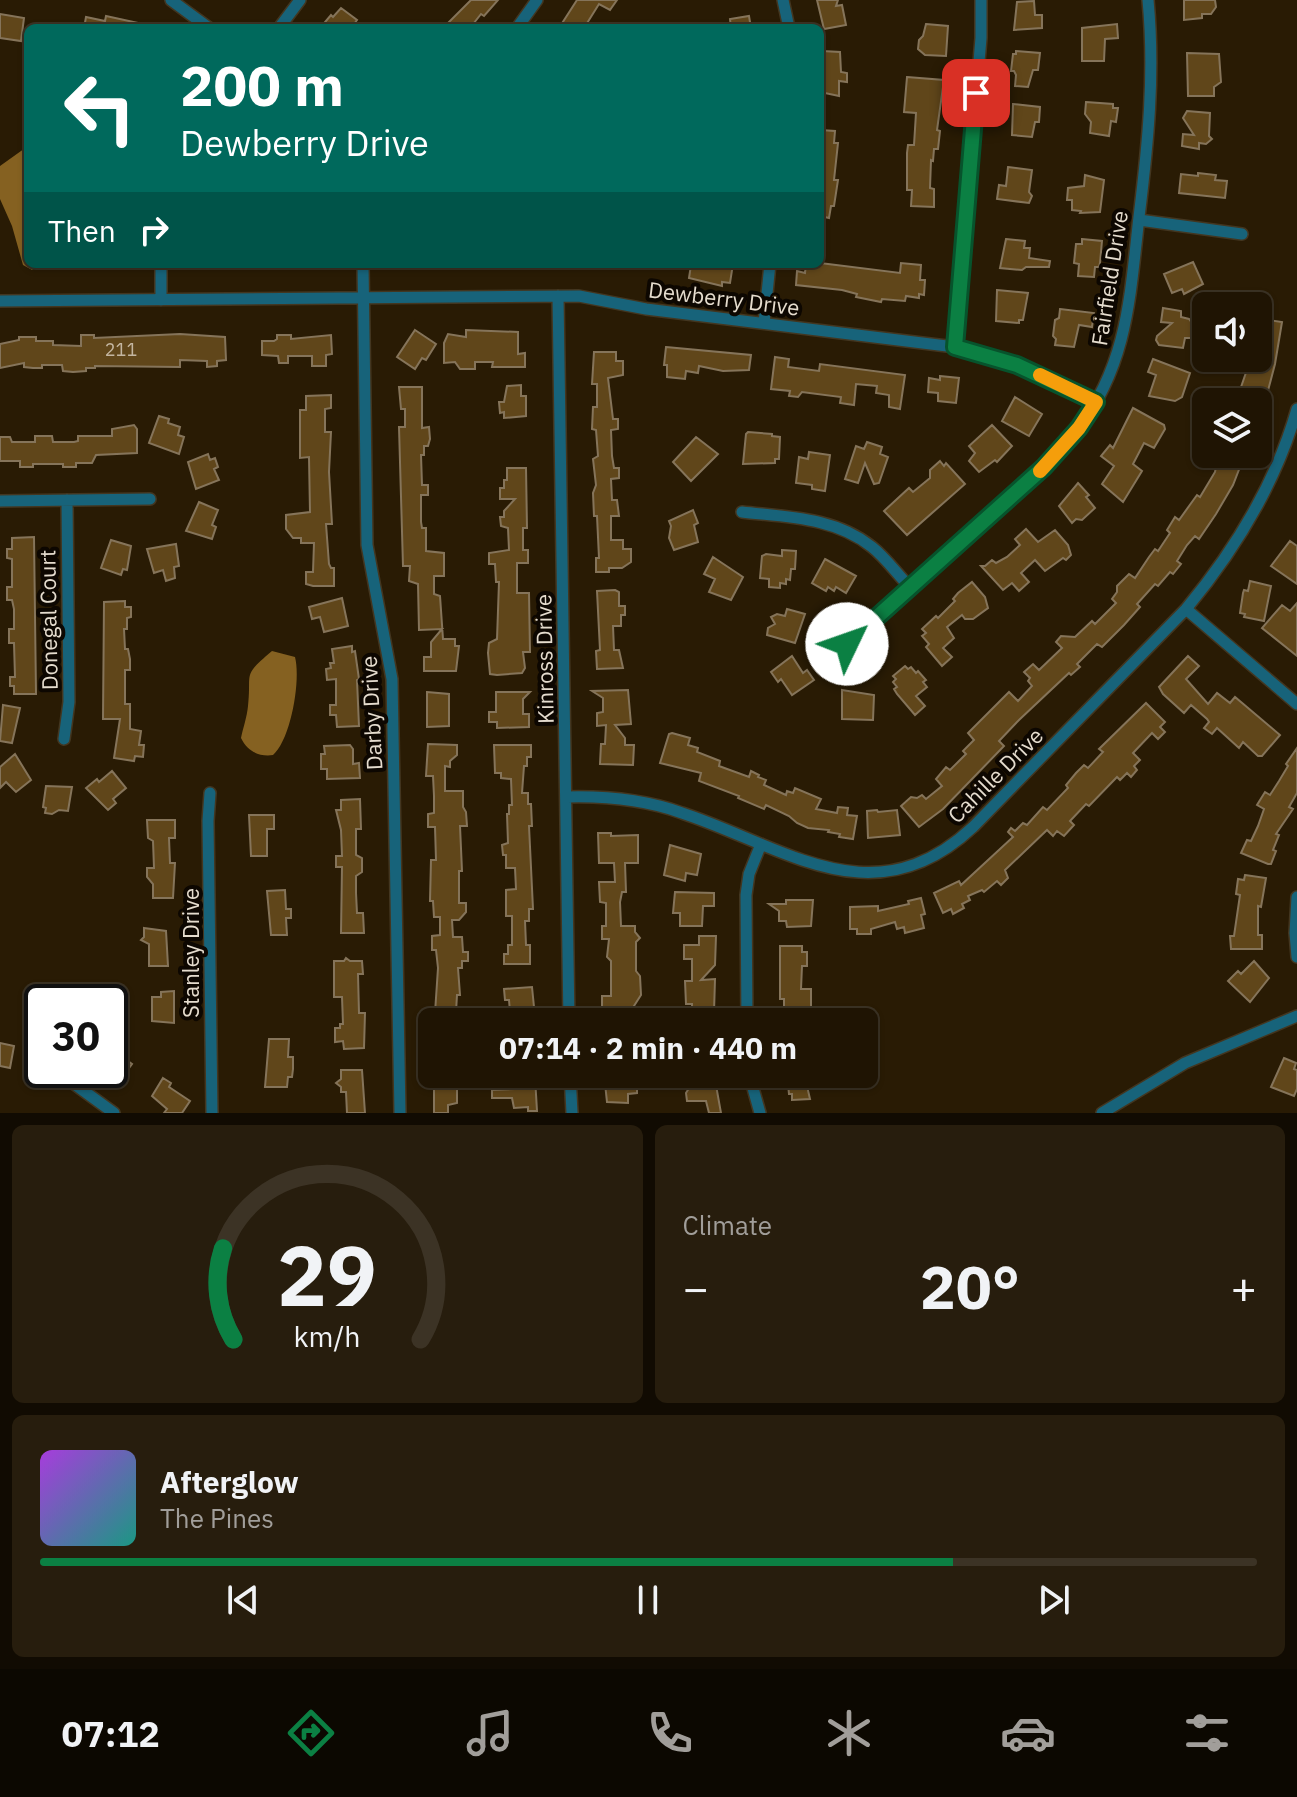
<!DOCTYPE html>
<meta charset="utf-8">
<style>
:root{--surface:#1f1403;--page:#271d0d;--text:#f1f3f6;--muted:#a19e9a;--line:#3c3325;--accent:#0b8043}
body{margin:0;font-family:"IBM Plex Sans",sans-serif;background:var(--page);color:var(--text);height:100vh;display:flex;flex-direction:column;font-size:30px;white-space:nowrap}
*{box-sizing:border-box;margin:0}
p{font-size:26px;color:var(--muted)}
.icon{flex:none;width:44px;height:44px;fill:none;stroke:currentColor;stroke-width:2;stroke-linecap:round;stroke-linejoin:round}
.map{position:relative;height:1113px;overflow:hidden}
.details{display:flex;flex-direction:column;gap:12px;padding:12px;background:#110b02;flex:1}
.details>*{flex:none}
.top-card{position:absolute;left:24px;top:24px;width:800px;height:244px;border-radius:12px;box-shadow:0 2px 6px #0004,0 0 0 2px var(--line);background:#00695c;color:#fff;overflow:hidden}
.fabs{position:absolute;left:1192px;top:292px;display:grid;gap:16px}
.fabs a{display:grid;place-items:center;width:80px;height:80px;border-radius:12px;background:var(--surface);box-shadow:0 2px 6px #0004,0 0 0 2px var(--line);font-size:40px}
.speed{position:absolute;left:24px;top:984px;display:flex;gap:16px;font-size:40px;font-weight:700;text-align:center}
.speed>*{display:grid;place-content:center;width:104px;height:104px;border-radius:50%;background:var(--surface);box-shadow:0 2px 6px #0004,0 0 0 2px var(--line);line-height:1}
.speed .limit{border:4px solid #111;border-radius:12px;background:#fff;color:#111}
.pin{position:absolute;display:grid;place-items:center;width:68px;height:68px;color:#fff;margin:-34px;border-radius:16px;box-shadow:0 4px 12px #0006}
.me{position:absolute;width:88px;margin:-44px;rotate:48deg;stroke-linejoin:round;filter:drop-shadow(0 0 6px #0008)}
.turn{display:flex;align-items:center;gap:28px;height:168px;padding:0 24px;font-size:36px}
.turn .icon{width:104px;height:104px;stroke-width:2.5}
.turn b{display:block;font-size:56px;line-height:68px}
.then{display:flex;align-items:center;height:76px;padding:0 24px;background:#0003;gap:16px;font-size:30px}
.big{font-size:60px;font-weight:800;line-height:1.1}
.details .widget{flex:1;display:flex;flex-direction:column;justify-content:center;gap:12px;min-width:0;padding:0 28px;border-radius:12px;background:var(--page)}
.details .dial{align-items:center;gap:0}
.dial svg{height:208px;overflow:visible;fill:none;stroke:var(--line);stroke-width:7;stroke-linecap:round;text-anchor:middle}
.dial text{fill:var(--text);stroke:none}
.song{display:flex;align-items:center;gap:24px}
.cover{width:96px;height:96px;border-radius:12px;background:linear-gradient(135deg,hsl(280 70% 55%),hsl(170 70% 35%))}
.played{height:8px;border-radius:4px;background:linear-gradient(90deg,var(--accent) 75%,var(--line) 75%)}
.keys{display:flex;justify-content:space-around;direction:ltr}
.heat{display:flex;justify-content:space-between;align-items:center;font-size:44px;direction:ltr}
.details .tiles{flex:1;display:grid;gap:12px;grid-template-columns:1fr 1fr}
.widget:last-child{grid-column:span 2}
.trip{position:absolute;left:418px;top:1008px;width:460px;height:80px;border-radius:12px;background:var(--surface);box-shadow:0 2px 6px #0004,0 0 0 2px var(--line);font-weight:800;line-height:80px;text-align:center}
.dock{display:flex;height:128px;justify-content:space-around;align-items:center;background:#0c0801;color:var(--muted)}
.dock .icon{width:56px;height:56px}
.dock .on{color:var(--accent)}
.dock b{font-size:36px;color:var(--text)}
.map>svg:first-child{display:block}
.water{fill:#856121}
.building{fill:#60461a;stroke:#85745a;stroke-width:2}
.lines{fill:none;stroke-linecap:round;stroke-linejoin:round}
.minor-casing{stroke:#433620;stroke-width:14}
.minor{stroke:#17637a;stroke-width:11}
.route-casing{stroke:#07532c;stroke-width:20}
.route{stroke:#0b8043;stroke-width:14}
.slow{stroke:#f59e0b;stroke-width:14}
.labels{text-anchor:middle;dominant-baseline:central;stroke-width:8;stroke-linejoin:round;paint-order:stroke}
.number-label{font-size:18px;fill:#c4b6a1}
.street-label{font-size:22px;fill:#e5dcce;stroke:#0d0701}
</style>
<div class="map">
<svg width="1297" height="1113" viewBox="0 0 1297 1113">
<rect width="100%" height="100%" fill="#291b04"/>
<!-- water -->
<path class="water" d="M28 146V264H38L32 270 23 265 12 226 0 199V166Z
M272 651 295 657C301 680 291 739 273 755 259 757 247 751 241 738 243 728 247 717 248 706 252 672 241 677 272 651Z"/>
<!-- building -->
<path class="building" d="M471 0H498L484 16 481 14 470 28H443Z
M577 0H617L610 10 599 4 584 28H559Z
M817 0H838L836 6 842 5 846 25 824 29Z
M1184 0H1215L1216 7 1211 14H1202V18L1184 20Z
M1034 1 1035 15H1042V28L1014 30 1017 2Z
M341 8 357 20 351 28H320L331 15 333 17Z
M0 14 24 18 21 41 0 38Z
M106 16 143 24V28H84L86 17 105 21Z
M749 16 751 28H731L730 19Z
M926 24 948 26 946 56 925 55 918 49 919 40 923 36Z
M1117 24 1118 38 1105 39 1104 61H1082V28Z
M822 51 840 52 841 72 847 73V82L839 81V96L820 92Z
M1016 51 1040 53 1038 70H1033L1028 87 1015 86 1016 75 1014 71H1011L1013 54H1016Z
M1187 53 1219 54 1221 82 1214 87V96H1188Z
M907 77 944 80 937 130 940 131 938 149H934L933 161 931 160 930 188 934 189V207L911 206 912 190H907V153L908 145H914L916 113 904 112Z
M1086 102 1113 104V108H1118L1116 122 1111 121 1109 136 1090 133 1091 122 1085 114Z
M1013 104 1040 107 1039 122H1035L1032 137 1012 135Z
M1187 111 1210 113 1209 136 1212 139 1206 144 1199 143V149L1182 146 1183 134 1194 135 1183 118Z
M820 130 835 131 834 143H838L834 180H838L834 206H831L829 218 820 216Z
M1008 167 1032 170 1029 192 1032 196 1029 203 997 199 999 185 1006 186Z
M1198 173 1216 175 1215 180 1227 181 1225 198 1179 193 1181 174 1198 176Z
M1085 175 1104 180 1100 212 1080 213 1081 211 1072 210V200H1067L1068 188 1084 186Z
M1006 239 1025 241 1024 248H1030L1029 258 1050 261 1049 267H1026L1022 270 1000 268Z
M1082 239 1102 241 1100 263 1099 267H1095L1094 277 1078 276 1079 264 1074 263 1076 244H1082Z
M1193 262 1203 284 1184 294 1182 289 1172 293 1164 274Z
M820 263 900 273 901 263 921 265 920 280H925L924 295 919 294V298L906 296 905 301 882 299 881 302 856 297 857 294 842 290 796 285 797 271 805 273 806 264Z
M703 264H733L730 283 722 282V286L689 278 691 265 703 267Z
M997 290 1028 293 1023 320H1019V323L996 321Z
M1163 308 1181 311V317L1189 319 1195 327 1194 338H1185L1183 348 1159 345 1156 340 1157 336 1172 323 1161 322Z
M1060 309 1094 313 1092 327 1079 325 1074 347 1055 345 1056 339 1053 336 1055 320 1059 318Z
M1262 319 1282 322 1275 364 1265 402H1244L1248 392 1240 390 1251 358H1258Z
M415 330 436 344 426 360 422 358 415 369 397 357Z
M466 330 518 332V354L525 353V367H492L493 362H475V369H460L455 362 444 363V343L448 334 466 337Z
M180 334 225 337 226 360 217 361V366L207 367V361L180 360V367L95 366V368H86V371L73 372 63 371 62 365H42V368H33L24 367V363L0 368V344L19 340V337H36V341H53V345L81 346V335H94V338Z
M277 335H291V339L331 335 332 354 326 355V366H312V356H288V363H279L278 356 262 355V341H274L277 339Z
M666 347 751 355 749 370 723 371 699 366 698 373 686 371 685 379 667 377V365H664Z
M594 352H616V361H623V375L608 378 613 419H618V429L611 430 612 456 614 468H619V478L611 479 612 500H617L619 516H611V540H623V549H631V562L622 568H609V572H596V558H599L597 516H594L593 493 596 485 593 459 598 456 596 430 592 429 593 407H597V384H592Z
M775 357 789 359 788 367 819 371 820 364 905 375 900 409 889 407V395L876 393 877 386 856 384 854 405 840 403 841 397 802 392 798 397 789 396 790 391 771 389Z
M1153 359 1190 373 1182 397 1175 401 1149 396 1156 375 1148 372Z
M940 376 959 378 956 403 938 401V393L928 392 929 378 940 380Z
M521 385V396H526V416L504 418V412L500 413 499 402H504L507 386Z
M399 387H422V428L429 427 430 439 428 446H424V455H421L422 485H428V495H421V522L422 528H426V551L444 553V576H434V594L440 596 443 639H455V646H459L456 671H424V657H431V642L442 629 419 630 418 584 409 581 410 566H403L399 427H405V409H401Z
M331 395V408L325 409V432H331L329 472 332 524H326L329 564 331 568H334V586H313L306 584V572H313L314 543H301V538H293L286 529V515L310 512 309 457 300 458V410H306V396Z
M1015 397 1042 414 1029 436 1002 421Z
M1133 408 1164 425 1165 429 1154 448 1144 443 1133 464 1142 471 1123 502 1102 484 1114 466 1101 456 1110 445 1113 448Z
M159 416 169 419 168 423 180 427 178 435 184 437 179 454 149 443Z
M134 425 137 429V453L96 455 92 463H76V467H63V464H33V467H20V461H0V437H10L12 442H35V436H52L53 442H74L78 441V436H112V429Z
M992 425 1012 446 997 462 995 460 979 472 969 461 975 453 969 446Z
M748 432 772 434V436L780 437 779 459H775V463L743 464 746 434Z
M696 437 718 454 691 481 673 462Z
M867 442 882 447 880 454 888 457 879 483 874 484 865 463 858 483 845 479 856 446 864 449Z
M809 452 830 455 825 491 812 489V485L796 483 799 457 808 459Z
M208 454 210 460 215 458 218 467 214 469 219 480 196 489 188 462Z
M1219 454H1245L1233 485 1216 514 1199 539 1195 536 1187 545 1177 561 1181 564 1173 574 1170 572 1158 586 1155 584 1137 604 1140 607 1124 625 1102 647 1097 644 1077 664 1080 667 1071 675 1069 673 1019 720 999 741 1004 746 943 809 919 827 901 806 911 797 917 798 922 795 926 799 942 786 936 779 946 767 950 770 966 754 963 751 974 740 968 733 1009 692 1018 701 1032 686 1028 681 1030 678 1024 672 1033 664 1039 670 1062 648 1056 642 1061 636 1075 637 1092 621 1095 624 1116 603 1112 599 1117 592V586L1129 574 1135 578 1149 557 1155 549 1158 551 1170 533 1167 530 1175 517 1179 520 1197 495 1200 497 1215 472 1216 467 1211 464 1215 456 1217 457Z
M940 461 944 466 946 463 965 484 907 535 884 511 909 488 913 492 930 478V470Z
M507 468H526L527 528H523V550H528V563H517V593H529L530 652H523L525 668 522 673 497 675 490 674 488 653 489 643 497 639 499 582H496L495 564H489V553L509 550 508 528 501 526 500 517H504V511L515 499H500V488H504V480H507Z
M1078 483 1089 495 1086 497 1095 508 1082 520 1076 519 1072 523 1059 506Z
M199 502 218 510 212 525 216 527 212 539 186 531Z
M693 510 698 523 694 525 698 542 674 550 669 538 671 526 669 521Z
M1026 529 1038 542 1055 530 1068 545 1071 555 1066 560 1063 558 1045 571 1035 560 1021 573 1029 582 1019 591 1012 583 1003 590 981 566H985L992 560 996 563 1007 557 1020 545 1015 539Z
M34 537 36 694H14V686H10V677H15L14 643H9V629H14V609L12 600H7V587H12V559L7 558V549H12V538Z
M111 540 131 546 127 570 123 569 121 575 101 568Z
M1290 541 1297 546V584L1271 566Z
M176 544 179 566 174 567 175 578 166 581 163 570 154 573 147 549Z
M782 550 796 551 795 569H791L790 580 786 579V584L780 583V588L769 587V579L760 578 762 556 766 554 782 556Z
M713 557 743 577 731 600 709 592 715 579 704 574Z
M825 559 856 576 846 593 836 587 834 591 828 587 826 591 812 583Z
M1250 581 1271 586 1264 621 1244 617 1245 614 1240 613 1243 593 1244 590 1248 591Z
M972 582 985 597 988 608 973 619H965L962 615 947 627 954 638 943 648 952 657 942 666 926 647 929 644 922 636 926 633 922 629 936 616 938 618 955 601 953 599 958 593Z
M615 590 619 592V606H625V615H621V626H613L614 650H619L623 668 597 669 596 651 600 650 597 591Z
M342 598 348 626 324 632 320 617 312 619 309 607Z
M125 601V607H131V617L127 618V629H124L125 649H128L130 659V670H125V704H130V729L141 731 139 745H144L143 757 135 756 134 761 114 758 120 719H103L104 602Z
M1297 603V656L1262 628 1282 605 1290 611Z
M787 609 805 614 795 643 767 635 768 628 775 624 771 617 777 614 785 616Z
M352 646V652L355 651 359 679 357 680 359 726 337 727 336 715H330V705H336V679L327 680 326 669 331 668 330 663H334L332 649Z
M792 656 803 673 807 670 814 680 792 695 781 679 778 682 771 672Z
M1188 656 1199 666 1186 679 1208 704 1217 693 1230 703 1235 697 1280 735 1262 756H1258L1243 742 1239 748 1217 728 1212 734 1204 728 1209 722 1207 719 1191 705 1184 713 1163 694 1159 687Z
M905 666 908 669 911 667 916 673 918 671 926 680 923 682 927 687 916 696 925 706 915 715 897 694 894 689 897 687 893 682 896 679 893 676Z
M628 690 631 724 615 725 625 738V745H634L633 765 600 764 601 744H605L606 725 597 726V713L603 712V698L592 691Z
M842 690 874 695 873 720 842 719Z
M427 692 449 694V726L427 727Z
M496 692H530L523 699V714H529V727L497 728V722H489V712H496Z
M1146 703 1165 722 1160 727 1165 732 1158 739 1152 733 1133 753 1140 760 1134 766 1137 770 1131 777 1127 773 1120 780 1117 777 1089 806 1086 804 1070 821 1074 825 1064 836 1057 831 1053 836 1047 830 1005 870 1008 878 1001 885 997 881 984 892 982 890 968 896 970 900 962 904 964 908 953 914 951 909 943 913 934 893 959 881 961 885 1013 837 1008 832 1011 828 1015 831 1023 823 1027 825 1043 807 1047 810 1068 788 1066 785 1076 773 1084 765 1088 768 1103 752 1099 749Z
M3 705 20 708 12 743 0 741Z
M672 733 690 738 688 745 698 748 697 752 720 761 719 766 749 777 751 771 759 775 758 777 766 780 764 785 786 795 787 791 793 793 795 788 821 799 816 809 837 813 838 807 848 808 847 815 857 816 853 839 839 837 840 834 828 832 829 830 808 828 797 823 789 816 766 805 764 809 738 798 739 796 699 781 701 773 660 763 669 734Z
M428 744 457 745V755L450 761V767L445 766V791H463V807L466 812 467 826H460L462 871H459V903H466V912L459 920H452L453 937H462L463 952H468V961H462V968H458L460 995H457L456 1012 435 1013 438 968 436 950H432V936L440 935V917H434L433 901H430L431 860H436L435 827H428V814L434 813V796L433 776H426Z
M350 745 353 749V764L359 763 360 778 327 779V769H321V754H325L324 746Z
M494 745H531V757H527V766H524L522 793H528V804H531L532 826H529L533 909H529V921H525L526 945H530V964H504V954H508V945H512V916H506V890L516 889 515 868H506V855H503L502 845 508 843 507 814H509V805H512L511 779 501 778V773H495Z
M1297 748V793L1289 807 1293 809 1276 834 1279 835 1273 850 1276 851 1271 864H1268L1241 853 1247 840 1251 841 1258 826 1264 809 1257 805 1265 792 1270 795 1279 781 1288 766 1286 764Z
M15 754 31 780 16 792 6 782 0 788V767Z
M112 771 126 788 113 799 116 803 108 810 86 788 97 779 99 782Z
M46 786 72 787 68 811 59 810 52 814 45 813 46 808 43 807Z
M360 799 361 829H356V855L362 858V872L356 876V893L357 913H363L364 933H341L342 867H336V856H342L341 830 336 810H341V800Z
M877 810 878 812 897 810 900 835 868 838 867 811Z
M249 815H274V829H267V856H251Z
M147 820H175V838H169L170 863H175L173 898H153V884L147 877V868H154L153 841 148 838Z
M598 833H611V836L638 835V863H625L626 892H622L620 902 621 926H635V932L640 938 636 942V971L640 976 641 995 632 1009H627V1022H602V996H611V961L607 957 609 939H602V926H606V903L600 902 599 882H615L614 863H599Z
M670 845 701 854 697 875 686 873 685 881 664 875Z
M1245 875 1266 878 1261 907 1258 906V935H1262V949H1231L1230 936H1234L1240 895 1236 894 1238 879 1244 880Z
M285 890 286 909H291V918H286L287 935H271L267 891Z
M675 892 714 893V906H703L702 926H680V913H673Z
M921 898 925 914 921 915 924 928 905 933 904 927 897 929 895 922 871 929V934H857V929H850V907L878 906V911L909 904 908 901Z
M786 900H813L811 926 787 927 786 921H779V911L769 904H786Z
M144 928 166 931 168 966H149V944L141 940 144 937Z
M699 936H716L715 965 701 980 715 979 714 1012H692V1004H686L685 981H692V959H684V945H699Z
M780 946H802V952H807V966H802L801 989H811V1008L806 1016 784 1015V999H780Z
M346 958 350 961H362L363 974H358L359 1013H365L364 1048 344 1049 343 1041 335 1042V1028H340V1024H343L342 997H334V961H344Z
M1254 961 1269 978 1250 1002 1228 981 1238 971 1241 974Z
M532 987 535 1017 518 1018V1012H510L509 1000H505L504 989Z
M174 991V1023L152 1021V997H161V992Z
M42 1002V1020H30L29 1003Z
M269 1039H289L288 1057H293V1069L292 1077H288L287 1087H265Z
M0 1043 14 1046 10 1068 0 1066Z
M110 1048 132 1064 121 1079 110 1071Z
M1284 1058 1296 1063 1294 1069 1297 1070V1089L1294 1096 1271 1087Z
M341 1070H362L365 1113H347L346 1092H341V1087L336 1083 341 1079Z
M604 1074H621V1078L637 1081V1093L628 1094V1103L607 1102Z
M695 1074H714L721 1113H709L706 1101H687L686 1093 691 1085 690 1080 696 1079Z
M787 1074 814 1076 815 1086H807L810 1099 792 1100V1094H789Z
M535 1077 537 1111H528V1107L514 1108 512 1098H492V1090L514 1089V1078Z
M163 1078 171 1083 169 1087 190 1101 182 1113H164L167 1109 152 1096Z
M457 1082V1103L448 1105V1113H434V1083Z"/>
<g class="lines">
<!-- minor casing -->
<g class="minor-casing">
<path id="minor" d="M171 0 209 28
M783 0 789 28
M279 28 300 0
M517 28 537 0
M1139 220 1242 234
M161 264V300
M363 264 367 545 392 679 400 1113
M558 296 569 1022
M0 301 579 296 646 309 955 347 1017 365 1096 402
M764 323 770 264
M955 347 981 38V0
M0 501 150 499
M742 512C786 517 835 517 872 547 886 558 897 574 910 587
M1186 609 1297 704
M847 644C892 603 937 563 983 522 1016 493 1051 465 1078 429 1128 364 1130 295 1139 217 1148 144 1155 74 1148 0
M64 739 69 702 67 500
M210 793 208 821 212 1113
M567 797C606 796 646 800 682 813 785 847 874 920 973 827L1186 609C1235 550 1276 483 1297 409
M1297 897 1295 933 1297 957
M747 1022 746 895 749 874 761 844
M55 1070 114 1113
M570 1074 572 1113
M749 1074 760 1113
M1102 1113 1185 1063 1297 1016"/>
</g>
<!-- minor -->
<use href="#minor" class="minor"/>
</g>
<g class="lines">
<!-- route casing -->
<g class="route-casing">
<path id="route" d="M847 644 1044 467 1079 428 1096 402 1017 365 955 347 976 93"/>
</g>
<!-- route -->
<use href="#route" class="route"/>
<!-- slow -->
<path class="slow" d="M1040 375 1096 402 1079 428 1040 471"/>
</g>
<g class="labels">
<!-- number labels -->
<g class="number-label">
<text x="121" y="349">211</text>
</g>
<!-- street labels -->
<g class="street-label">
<text transform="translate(1109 278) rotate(-81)">Fairfield Drive</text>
<text transform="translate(724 298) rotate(7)">Dewberry Drive</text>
<text transform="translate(48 620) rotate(-91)">Donegal Court</text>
<text transform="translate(544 659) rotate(-91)">Kinross Drive</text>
<text transform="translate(371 713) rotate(-93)">Darby Drive</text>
<text transform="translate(995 775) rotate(-45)">Cahille Drive</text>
<text transform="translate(190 953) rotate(-90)">Stanley Drive</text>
</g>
</g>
</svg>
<div class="fabs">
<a><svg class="icon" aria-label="sound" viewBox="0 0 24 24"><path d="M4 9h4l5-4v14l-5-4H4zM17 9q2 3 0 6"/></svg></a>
<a><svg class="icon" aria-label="layers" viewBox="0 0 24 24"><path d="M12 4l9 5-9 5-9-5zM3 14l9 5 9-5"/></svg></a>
</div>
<div class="speed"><div class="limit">30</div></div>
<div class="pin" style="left:976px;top:93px;background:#d93025"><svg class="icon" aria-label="arrive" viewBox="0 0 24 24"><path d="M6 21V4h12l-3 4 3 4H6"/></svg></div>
<svg class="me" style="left:847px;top:644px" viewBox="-20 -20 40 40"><circle r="19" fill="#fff"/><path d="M0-13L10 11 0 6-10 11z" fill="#0b8043"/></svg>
<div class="trip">07:14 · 2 min · 440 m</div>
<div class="top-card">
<div class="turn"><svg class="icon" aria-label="left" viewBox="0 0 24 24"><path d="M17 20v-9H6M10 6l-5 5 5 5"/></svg><div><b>200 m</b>Dewberry Drive</div></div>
<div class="then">Then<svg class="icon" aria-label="right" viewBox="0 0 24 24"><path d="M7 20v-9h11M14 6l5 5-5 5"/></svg></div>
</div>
</div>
<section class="details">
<div class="tiles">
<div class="widget dial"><svg viewBox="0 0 100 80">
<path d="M14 69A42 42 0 1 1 86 69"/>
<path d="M14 69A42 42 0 0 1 10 34" stroke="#0b8043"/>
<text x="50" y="56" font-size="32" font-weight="700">29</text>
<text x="50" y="72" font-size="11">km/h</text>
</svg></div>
<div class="widget"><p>Climate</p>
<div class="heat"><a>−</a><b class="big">20°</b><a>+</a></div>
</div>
<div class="widget">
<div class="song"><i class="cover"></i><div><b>Afterglow</b><p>The Pines</p></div></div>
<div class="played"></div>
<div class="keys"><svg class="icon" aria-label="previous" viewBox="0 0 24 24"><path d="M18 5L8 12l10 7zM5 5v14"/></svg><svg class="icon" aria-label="pause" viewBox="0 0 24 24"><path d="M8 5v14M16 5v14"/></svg><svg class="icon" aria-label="next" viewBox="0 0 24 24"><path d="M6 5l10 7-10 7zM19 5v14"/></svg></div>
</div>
</div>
</section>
<nav class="dock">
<b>07:12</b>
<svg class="icon on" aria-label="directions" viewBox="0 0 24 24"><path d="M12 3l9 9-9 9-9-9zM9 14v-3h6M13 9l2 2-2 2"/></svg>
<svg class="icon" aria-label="music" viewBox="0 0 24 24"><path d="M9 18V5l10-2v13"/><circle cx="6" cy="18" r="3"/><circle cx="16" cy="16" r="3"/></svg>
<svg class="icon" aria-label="phone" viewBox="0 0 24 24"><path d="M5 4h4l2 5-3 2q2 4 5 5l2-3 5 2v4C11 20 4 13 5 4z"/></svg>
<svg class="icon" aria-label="climate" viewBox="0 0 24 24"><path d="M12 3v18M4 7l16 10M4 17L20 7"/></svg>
<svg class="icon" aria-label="car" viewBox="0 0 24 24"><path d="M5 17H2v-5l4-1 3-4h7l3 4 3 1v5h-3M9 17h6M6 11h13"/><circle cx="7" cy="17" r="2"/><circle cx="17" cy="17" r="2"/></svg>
<svg class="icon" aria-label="filters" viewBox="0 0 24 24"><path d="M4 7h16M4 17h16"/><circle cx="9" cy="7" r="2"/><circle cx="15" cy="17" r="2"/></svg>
</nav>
